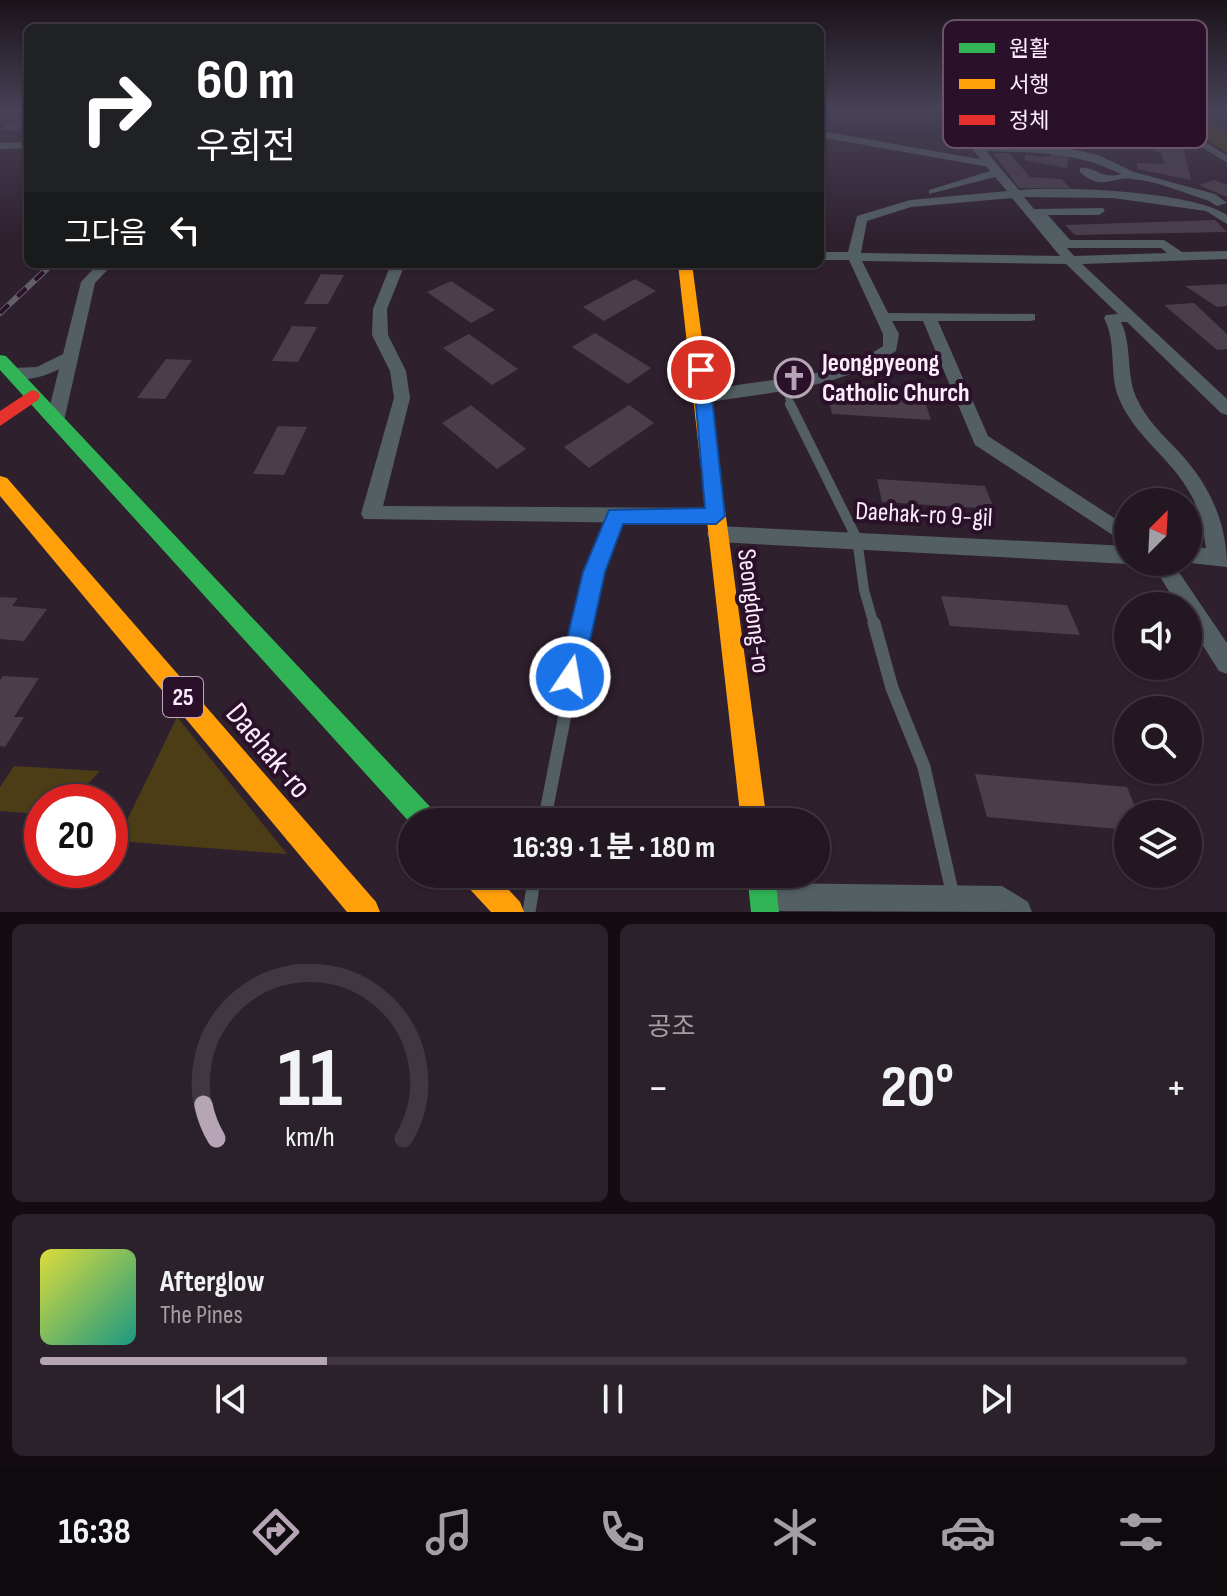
<!DOCTYPE html>
<html lang="ko">
<meta charset="utf-8">
<style>
:root{--surface:#231822;--page:#2b212a;--text:#f1f3f6;--muted:#a3a0a5;--line:#403740;--accent:#b6a5b4}
body{margin:0;font-family:"Sofia Sans Condensed","Noto Sans KR",sans-serif;background:var(--page);color:var(--text);height:100vh;display:flex;flex-direction:column;font-size:30px;white-space:nowrap}
*{box-sizing:border-box;margin:0}
p{font-size:26px;color:var(--muted)}
.icon{flex:none;width:44px;height:44px;fill:none;stroke:currentColor;stroke-width:2;stroke-linecap:round;stroke-linejoin:round}
.map{position:relative;height:912px;overflow:hidden}
.panel{display:flex;flex-direction:column;gap:12px;padding:12px;background:#130d13;flex:1}
.panel>*{flex:none}
.guide{position:absolute;left:24px;top:24px;width:800px;height:244px;border-radius:12px;box-shadow:0 2px 6px #0004,0 0 0 2px var(--line);background:#202124;color:#fff;overflow:hidden}
.needle{width:52px;rotate:24deg}
.buttons{position:absolute;left:1114px;top:488px;display:grid;gap:16px}
.buttons a{display:grid;place-items:center;width:88px;height:88px;border-radius:50%;background:var(--surface);box-shadow:0 2px 6px #0004,0 0 0 2px var(--line);font-size:40px}
.speed{position:absolute;left:24px;top:784px;display:flex;gap:16px;font-size:40px;font-weight:700;text-align:center}
.speed>*{display:grid;place-content:center;width:104px;height:104px;border-radius:50%;background:var(--surface);box-shadow:0 2px 6px #0004,0 0 0 2px var(--line);line-height:1}
.speed .limit{border:12px solid #d22;background:#fff;color:#111}
.pin{position:absolute;display:grid;place-items:center;width:68px;height:68px;color:#fff;margin:-34px;border:4px solid #fff;border-radius:50%;box-shadow:0 2px 8px #0007}
.me{position:absolute;width:88px;margin:-44px;rotate:12deg;stroke-linejoin:round;filter:drop-shadow(0 0 6px #0008)}
.turn{display:flex;align-items:center;gap:28px;height:168px;padding:0 40px;font-size:36px}
.turn .icon{width:104px;height:104px;stroke-width:2.5}
.turn b{display:block;font-size:56px;line-height:68px}
.then{display:flex;align-items:center;height:76px;padding:0 40px;background:#0003;gap:16px;font-size:30px}
.big{font-size:60px;font-weight:700;line-height:1.1}
.panel .card{flex:1;display:flex;flex-direction:column;justify-content:center;gap:12px;min-width:0;padding:0 28px;border-radius:12px;background:var(--page)}
.panel .dial{align-items:center;gap:0}
.dial svg{height:208px;overflow:visible;fill:none;stroke:var(--line);stroke-width:7;stroke-linecap:round;text-anchor:middle}
.dial text{fill:var(--text);stroke:none}
.song{display:flex;align-items:center;gap:24px}
.cover{width:96px;height:96px;border-radius:12px;background:linear-gradient(135deg,hsl(60 70% 55%),hsl(170 70% 35%))}
.played{height:8px;border-radius:4px;background:linear-gradient(90deg,var(--accent) 25%,var(--line) 25%)}
.keys{display:flex;justify-content:space-around;direction:ltr}
.heat{display:flex;justify-content:space-between;align-items:center;font-size:44px;direction:ltr}
.panel .tiles{flex:1;display:grid;gap:12px;grid-template-columns:1fr 1fr}
.card:last-child{grid-column:span 2}
.trip{position:absolute;left:398px;top:808px;width:432px;height:80px;border-radius:40px;background:var(--surface);box-shadow:0 2px 6px #0004,0 0 0 2px var(--line);font-weight:700;line-height:80px;text-align:center}
.tab-bar{display:flex;height:128px;justify-content:space-around;align-items:center;background:#0e0a0e;color:var(--muted)}
.tab-bar .icon{width:56px;height:56px}
.tab-bar .selected{color:var(--accent)}
.tab-bar b{font-size:36px;color:var(--text)}
.map>svg:first-child{display:block}
.green{fill:#4c3d16}
.building{fill:#493e4a}
.lines{fill:none;stroke-linecap:round;stroke-linejoin:round}
.lane-far3{stroke:#535f63;stroke-width:6}
.lane-far2{stroke:#535f63;stroke-width:7}
.lane-far1{stroke:#535f63;stroke-width:10}
.lane{stroke:#535f63;stroke-width:13}
.street{fill:#535f63;fill-rule:evenodd}
.fast{fill:#30b455;fill-rule:evenodd}
.slow{fill:#ff9f0a;fill-rule:evenodd}
.jam{fill:#e5322d;fill-rule:evenodd}
.rail-casing{stroke:#615f68;stroke-width:6}
.rail{stroke:#2b102a;stroke-width:4;stroke-dasharray:12;stroke-linecap:butt}
.route{fill:#1a73e8;stroke:#114b97;stroke-width:2}
.labels{text-anchor:middle;dominant-baseline:central;stroke-width:8;stroke-linejoin:round;paint-order:stroke}
.shield{fill:#2b102a;stroke:#bfaabd;stroke-width:2}
.shield-label{font-size:24px;font-weight:bold;fill:#feecfc}
.poi-label{font-size:26px;font-weight:bold;fill:#feecfc;stroke:#2b102a;text-anchor:start}
.street-label{font-size:26px;fill:#feecfc;stroke:#2b102a}
.near-street-label{font-size:32px;fill:#feecfc;stroke:#2b102a}
.key{fill:#2b102a;stroke:#6a5269;stroke-width:2}
.key-label{font-size:22px;fill:#feecfc}
</style>
<div class="map">
<svg width="1227" height="912" viewBox="0 0 1227 912">
<rect width="100%" height="100%" fill="#2f202e"/>
<!-- green -->
<path class="green" d="M1158 111H1190L1227 133V152Z
M177 717 287 854 117 841Z
M14 766 100 771 70 802H42V814L0 811V787Z"/>
<!-- building -->
<path class="building" d="M10 122H28V130H0Z
M1157 143 1183 147 1191 180 1137 169V163L1164 164 1161 152 1154 151Z
M1052 151 1069 155 1067 168 1024 160 1026 154 1041 157 1050 156Z
M993 153H1009L1030 177 1062 179 1070 188H1019Z
M1214 180 1227 185V197L1199 185Z
M1215 220 1227 232 1075 235 1065 225Z
M321 274 344 275 328 304H304Z
M635 279 656 291 604 321 583 307Z
M451 281 495 310 471 323 427 292Z
M1227 284V306L1217 307 1185 286Z
M1194 303 1227 334V349L1217 350 1164 305Z
M292 326 317 327 298 362 272 361Z
M595 333 651 368 628 384 572 347Z
M469 334 518 369 492 385 443 348Z
M166 359 192 360 165 399 137 398Z
M828 396 925 401 931 420 832 414Z
M471 405 526 449 497 469 442 423Z
M629 405 654 423 589 468 564 447Z
M278 426 307 427 284 475 253 474Z
M877 479 985 486 994 509 882 502Z
M941 596 1067 605 1080 635 950 626Z
M0 597 18 598 12 606 47 609 24 641 0 639Z
M3 676 39 678 14 717H24L5 747 0 746V680Z
M975 774 1127 787 1138 814H1128V830L987 817Z"/>
<g class="lines">
<!-- lane-far3 -->
<path class="lane-far3" d="M1148 111 1227 159
M820 134 990 164"/>
<!-- lane-far2 -->
<path class="lane-far2" d="M784 382 791 406"/>
<!-- lane-far1 -->
<path class="lane-far1" d="M790 404 857 539 864 590 874 625
M582 625 616 516"/>
<!-- lane -->
<path class="lane" d="M874 623 892 688 924 767 953 896
M544 822 583 623
M529 912 535 874"/>
<!-- street -->
<path class="street" d="M942 111H952L981 145 1066 148 1098 155 1134 172 1215 194 1227 203 1217 206 1207 200C1183 193 1158 181 1133 179 1112 176 1102 192 1080 172V168C1096 166 1100 180 1121 174 1075 151 1036 153 986 151L1019 190C1064 186 1191 191 1227 215V224L1206 211 1113 198 1024 197 1034 209 1103 208 1105 211 1099 215H1048L1070 240H1164L1182 252 1227 251V259L1082 264 1227 399V415L1221 413 1127 322H1121C1133 347 1125 377 1138 401 1147 420 1163 435 1177 450 1208 482 1227 521 1227 567L1181 562H1188V547L1206 548C1203 530 1200 511 1191 495 1172 458 1133 436 1118 396 1109 371 1117 343 1104 318L1106 315 1118 314 1066 264 862 261 888 313 1035 314V320L1030 321H938L988 436 1128 527V545L975 445 923 321H892L899 334 896 351C841 389 769 392 705 403L699 401 697 397 699 393C761 376 828 383 883 346V334L849 260H820V252H848L857 216 910 200 1007 191 995 177 929 194V190L990 171ZM1012 198 1060 256 861 253 867 221 911 207ZM1067 248H1161L1167 253 1074 256Z
M28 142V148L0 149V143Z
M98 264H113L95 283 64 421 55 427 46 421 59 369C44 377 18 385 4 373L12 368 37 367 63 354 81 282Z
M391 264H405L387 309 388 335 406 371 410 398 383 506 716 508 723 510 726 516 723 522 716 524 364 519 361 514 394 398 390 371 372 335 373 309Z
M717 526 1128 546V562H1133L1128 564 717 542 710 540 707 534 710 528Z
M1151 562H1172L1227 643V674L1219 671 1188 622V606H1178Z
M765 883 1002 886 1028 902 1032 912 765 911 755 907 751 897 755 887Z"/>
<!-- fast -->
<path class="fast" d="M0 355 6 356 436 813 440 822H412V825L0 370Z
M747 874H775L779 912H751Z"/>
<!-- slow -->
<path class="slow" d="M678 264H692L767 822H741Z
M0 476 7 478 376 902 380 912H347L0 496Z
M461 874H494L520 902 524 912H491L465 884Z"/>
<!-- jam -->
<path class="jam" d="M32 390 38 392 40 396 38 400 0 426V411Z"/>
<!-- rail casing -->
<g class="rail-casing">
<path id="rail" d="M0 313 52 264"/>
</g>
<!-- rail -->
<use href="#rail" class="rail"/>
</g>
<!-- sky -->
<linearGradient id="sky" x2="0" y2="1"><stop stop-color="#1a1219"/><stop offset="0.46" stop-color="#474257"/><stop offset="1" stop-color="#474257" stop-opacity="0"/></linearGradient>
<rect width="1227" height="239" fill="url(#sky)"/>
<!-- route -->
<path class="route" d="M701 365 709 370 725 516 716 524H623L605 572 582 677 578 685 570 689 561 685 558 677 583 572 609 510 705 508 693 370Z"/>
<!-- icons -->
<defs>
<g id="church-ring" transform="scale(2)"><circle r="9.5" fill="#2b102a" stroke="#b6a5b4" stroke-width="1.5"/><path d="M-1.2-6h2.4v3.5h3.3v2.4h-3.3V6h-2.4V-.1h-3.3v-2.4h3.3Z" fill="#b6a5b4"/></g>
</defs>
<g fill-rule="evenodd">
<use href="#church-ring" x="794" y="378"/>
</g>
<g class="labels">
<!-- shield labels -->
<rect class="shield" x="163" y="677" width="40" height="40" rx="6"/>
<g class="shield-label">
<text x="183" y="697">25</text>
</g>
<!-- poi labels -->
<g class="poi-label">
<text x="822" y="363">Jeongpyeong<tspan x="822" dy="30">Catholic Church</tspan></text>
</g>
<!-- street labels -->
<g class="street-label">
<text transform="translate(924 515) rotate(3)">Daehak-ro 9-gil</text>
<text transform="translate(753 611) rotate(83)">Seongdong-ro</text>
</g>
<!-- near-street labels -->
<g class="near-street-label">
<text transform="translate(268 751) rotate(50)">Daehak-ro</text>
</g>
</g>
<!-- legend -->
<rect x="943" y="20" width="264" height="128" rx="12" class="key"/>
<rect x="959" y="43" width="36" height="10" fill="#30b455"/>
<rect x="959" y="79" width="36" height="10" fill="#ff9f0a"/>
<rect x="959" y="115" width="36" height="10" fill="#e5322d"/>
<g class="key-label">
<text x="1009" y="56">원활</text>
<text x="1009" y="92">서행</text>
<text x="1009" y="128">정체</text>
</g>
</svg>
<div class="buttons">
<a><svg class="needle" viewBox="-14 -14 28 28"><path d="M0-13l5 13h-10z" fill="#e53935"/><path d="M0 13l5-13h-10z" fill="#a3a0a5"/></svg></a>
<a><svg class="icon" aria-label="sound" viewBox="0 0 24 24"><path d="M4 9h4l5-4v14l-5-4H4zM17 9q2 3 0 6"/></svg></a>
<a><svg class="icon" aria-label="search" viewBox="0 0 24 24"><circle cx="10" cy="10" r="6"/><path d="M15 15l6 6"/></svg></a>
<a><svg class="icon" aria-label="layers" viewBox="0 0 24 24"><path d="M12 4l9 5-9 5-9-5zM3 14l9 5 9-5"/></svg></a>
</div>
<div class="speed"><div class="limit">20</div></div>
<div class="pin" style="left:701px;top:370px;background:#d93025"><svg class="icon" aria-label="arrive" viewBox="0 0 24 24"><path d="M6 21V4h12l-3 4 3 4H6"/></svg></div>
<svg class="me" style="left:570px;top:677px" viewBox="-20 -20 40 40"><circle r="17" fill="#1a73e8" stroke="#fff" stroke-width="3"/><path d="M0-11L8 9 0 5-8 9z" fill="#fff"/></svg>
<div class="trip">16:39 · 1 분 · 180 m</div>
<div class="guide">
<div class="turn"><svg class="icon" aria-label="right" viewBox="0 0 24 24"><path d="M7 20v-9h11M14 6l5 5-5 5"/></svg><div><b>60 m</b>우회전</div></div>
<div class="then">그다음<svg class="icon" aria-label="left" viewBox="0 0 24 24"><path d="M17 20v-9H6M10 6l-5 5 5 5"/></svg></div>
</div>
</div>
<section class="panel">
<div class="tiles">
<div class="card dial"><svg viewBox="0 0 100 80">
<path d="M14 69A42 42 0 1 1 86 69"/>
<path d="M14 69A42 42 0 0 1 9 56" stroke="#b6a5b4"/>
<text x="50" y="56" font-size="32" font-weight="700">11</text>
<text x="50" y="72" font-size="11">km/h</text>
</svg></div>
<div class="card"><p>공조</p>
<div class="heat"><a>−</a><b class="big">20°</b><a>+</a></div>
</div>
<div class="card">
<div class="song"><i class="cover"></i><div><b>Afterglow</b><p>The Pines</p></div></div>
<div class="played"></div>
<div class="keys"><svg class="icon" aria-label="previous" viewBox="0 0 24 24"><path d="M18 5L8 12l10 7zM5 5v14"/></svg><svg class="icon" aria-label="pause" viewBox="0 0 24 24"><path d="M8 5v14M16 5v14"/></svg><svg class="icon" aria-label="next" viewBox="0 0 24 24"><path d="M6 5l10 7-10 7zM19 5v14"/></svg></div>
</div>
</div>
</section>
<nav class="tab-bar">
<b>16:38</b>
<svg class="icon selected" aria-label="directions" viewBox="0 0 24 24"><path d="M12 3l9 9-9 9-9-9zM9 14v-3h6M13 9l2 2-2 2"/></svg>
<svg class="icon" aria-label="music" viewBox="0 0 24 24"><path d="M9 18V5l10-2v13"/><circle cx="6" cy="18" r="3"/><circle cx="16" cy="16" r="3"/></svg>
<svg class="icon" aria-label="phone" viewBox="0 0 24 24"><path d="M5 4h4l2 5-3 2q2 4 5 5l2-3 5 2v4C11 20 4 13 5 4z"/></svg>
<svg class="icon" aria-label="climate" viewBox="0 0 24 24"><path d="M12 3v18M4 7l16 10M4 17L20 7"/></svg>
<svg class="icon" aria-label="car" viewBox="0 0 24 24"><path d="M5 17H2v-5l4-1 3-4h7l3 4 3 1v5h-3M9 17h6M6 11h13"/><circle cx="7" cy="17" r="2"/><circle cx="17" cy="17" r="2"/></svg>
<svg class="icon" aria-label="filters" viewBox="0 0 24 24"><path d="M4 7h16M4 17h16"/><circle cx="9" cy="7" r="2"/><circle cx="15" cy="17" r="2"/></svg>
</nav>
